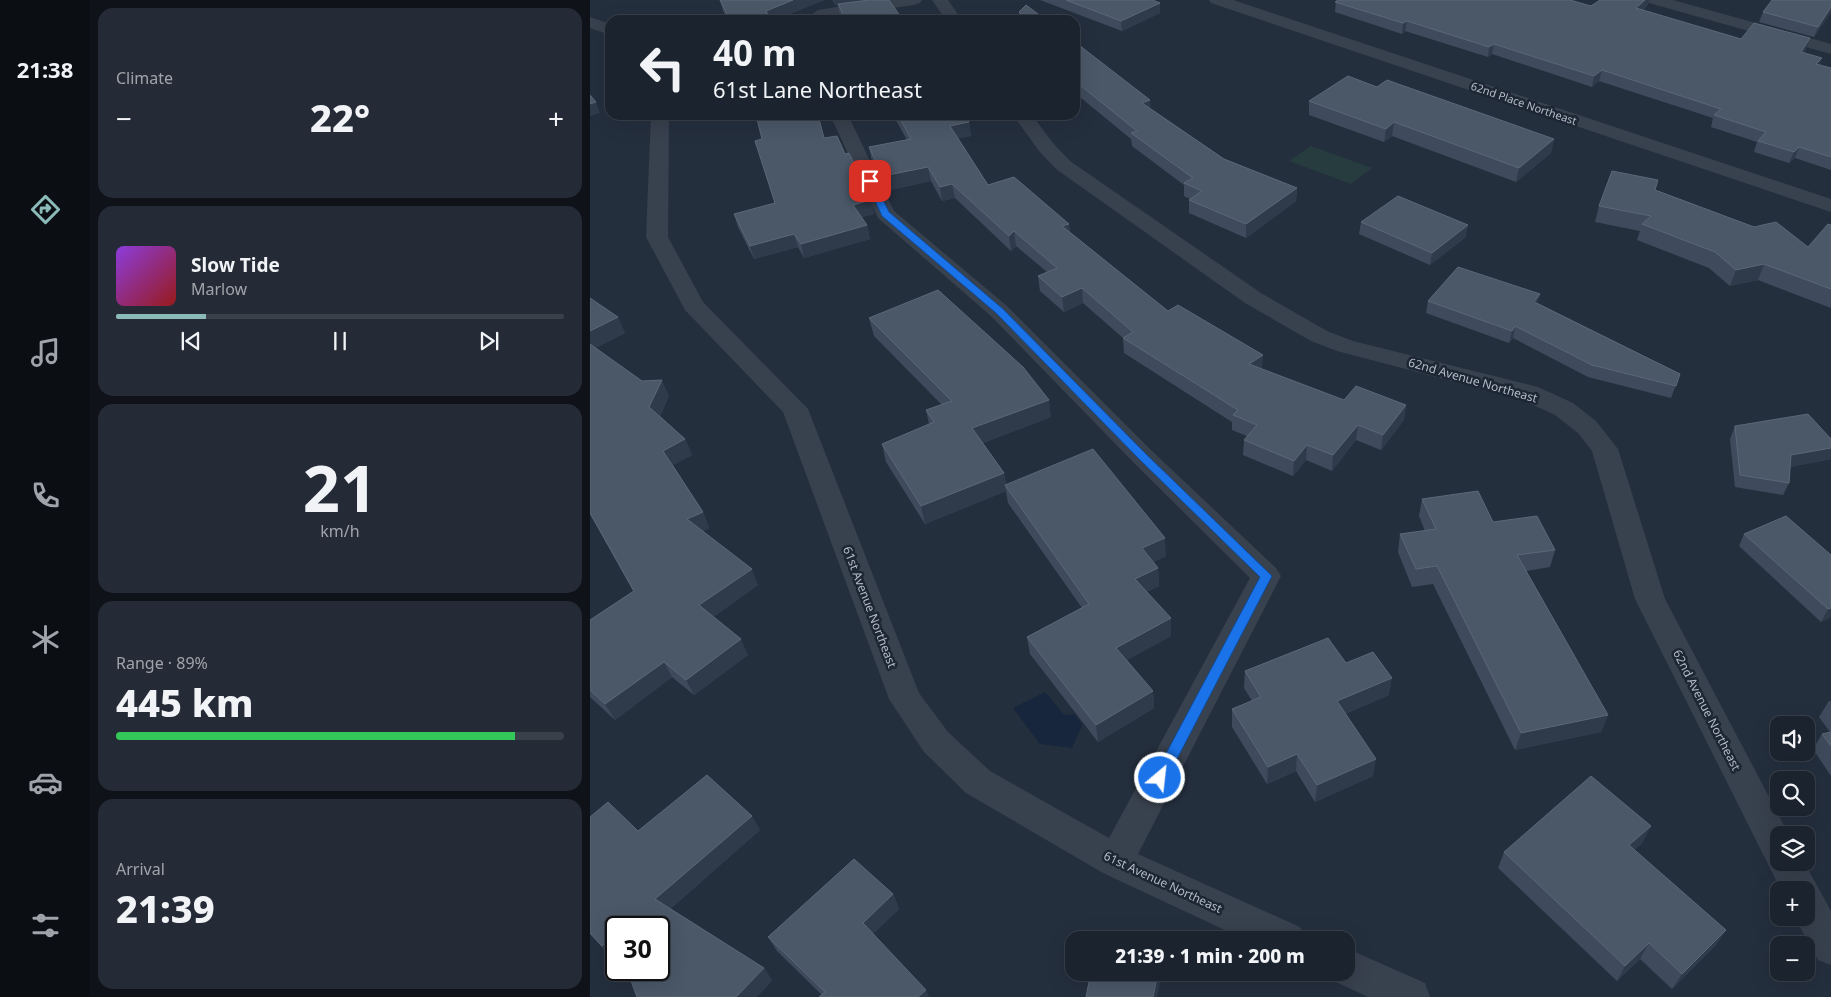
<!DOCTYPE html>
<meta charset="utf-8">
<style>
:root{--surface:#1b232e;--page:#242b36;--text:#f1f3f6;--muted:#a0a4aa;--line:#39404a;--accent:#8bbbb9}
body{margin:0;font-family:"Noto Sans",sans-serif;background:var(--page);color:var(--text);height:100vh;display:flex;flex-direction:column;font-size:19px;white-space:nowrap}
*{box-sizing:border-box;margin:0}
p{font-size:16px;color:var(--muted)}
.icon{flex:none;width:28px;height:28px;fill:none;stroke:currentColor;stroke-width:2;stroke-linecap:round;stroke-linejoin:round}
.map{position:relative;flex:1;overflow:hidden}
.drawer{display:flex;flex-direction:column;gap:8px;padding:8px;background:#0f1319;width:500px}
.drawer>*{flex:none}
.guide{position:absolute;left:15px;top:15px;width:475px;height:105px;border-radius:15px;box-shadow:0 5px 20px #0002,0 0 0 1px var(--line);background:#1b232e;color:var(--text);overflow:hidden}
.buttons{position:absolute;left:1180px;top:716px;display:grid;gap:10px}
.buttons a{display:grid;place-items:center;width:45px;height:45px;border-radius:10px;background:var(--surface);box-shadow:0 5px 20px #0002,0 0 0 1px var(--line);font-size:25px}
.speed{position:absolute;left:15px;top:916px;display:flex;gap:10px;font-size:25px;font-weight:700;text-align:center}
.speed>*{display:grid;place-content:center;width:65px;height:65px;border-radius:50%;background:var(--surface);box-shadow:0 5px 20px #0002,0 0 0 1px var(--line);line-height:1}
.speed .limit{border:2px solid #111;border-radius:8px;background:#fff;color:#111}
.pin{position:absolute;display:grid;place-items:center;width:42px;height:42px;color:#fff;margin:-21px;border-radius:10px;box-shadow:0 2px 8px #0006}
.me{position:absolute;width:55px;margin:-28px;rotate:28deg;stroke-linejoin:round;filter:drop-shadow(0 0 4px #0008)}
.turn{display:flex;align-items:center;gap:18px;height:105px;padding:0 25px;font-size:22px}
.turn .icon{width:65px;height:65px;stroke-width:2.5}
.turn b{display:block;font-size:35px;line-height:42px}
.big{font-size:38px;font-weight:800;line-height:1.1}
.drawer .widget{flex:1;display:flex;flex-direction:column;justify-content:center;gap:8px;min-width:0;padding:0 18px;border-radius:15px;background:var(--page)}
.drawer .dial{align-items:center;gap:0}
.dial b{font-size:65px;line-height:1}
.song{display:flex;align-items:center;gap:15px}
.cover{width:60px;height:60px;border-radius:8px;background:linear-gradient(135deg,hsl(270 70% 55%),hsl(0 70% 35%))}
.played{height:5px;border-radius:2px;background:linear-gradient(90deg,var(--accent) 20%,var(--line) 20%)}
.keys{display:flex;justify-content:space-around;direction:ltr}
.heat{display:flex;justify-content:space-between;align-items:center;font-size:28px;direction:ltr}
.charge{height:8px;border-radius:4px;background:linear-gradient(90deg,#34c759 89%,var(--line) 0)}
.trip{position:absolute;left:475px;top:931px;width:290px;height:50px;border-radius:15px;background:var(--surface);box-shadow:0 5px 20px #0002,0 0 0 1px var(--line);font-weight:800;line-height:50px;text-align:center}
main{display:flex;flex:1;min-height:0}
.tabs{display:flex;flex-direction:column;width:90px;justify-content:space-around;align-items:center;background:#0b0e12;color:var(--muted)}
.tabs .icon{width:35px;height:35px}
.tabs .current{color:var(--accent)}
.tabs b{font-size:22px;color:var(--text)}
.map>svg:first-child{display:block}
.green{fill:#263c3f}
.water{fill:#17263c}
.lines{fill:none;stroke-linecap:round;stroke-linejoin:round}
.street{fill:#38414e;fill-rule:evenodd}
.wall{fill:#3f4b5c}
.shaded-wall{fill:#2f3b4b}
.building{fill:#4b5868;stroke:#5c6777}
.route{fill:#1a73e8;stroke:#114b97}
.labels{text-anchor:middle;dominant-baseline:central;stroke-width:5;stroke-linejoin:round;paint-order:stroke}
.far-street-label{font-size:11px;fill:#b4bcc9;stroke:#1d2633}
.street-label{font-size:12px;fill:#b4bcc9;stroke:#1d2633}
</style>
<main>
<nav class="tabs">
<b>21:38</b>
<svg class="icon current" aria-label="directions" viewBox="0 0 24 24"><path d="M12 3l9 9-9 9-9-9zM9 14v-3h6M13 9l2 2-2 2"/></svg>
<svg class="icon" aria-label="music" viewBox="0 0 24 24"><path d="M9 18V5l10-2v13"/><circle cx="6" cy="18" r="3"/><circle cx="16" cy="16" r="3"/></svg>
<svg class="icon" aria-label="phone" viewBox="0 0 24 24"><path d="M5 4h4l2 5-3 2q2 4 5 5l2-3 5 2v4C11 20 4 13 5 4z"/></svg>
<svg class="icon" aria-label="climate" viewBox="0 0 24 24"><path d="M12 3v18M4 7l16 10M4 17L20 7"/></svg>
<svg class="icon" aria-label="car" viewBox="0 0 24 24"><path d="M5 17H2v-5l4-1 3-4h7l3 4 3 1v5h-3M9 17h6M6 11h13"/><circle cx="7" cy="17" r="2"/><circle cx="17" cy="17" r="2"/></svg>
<svg class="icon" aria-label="filters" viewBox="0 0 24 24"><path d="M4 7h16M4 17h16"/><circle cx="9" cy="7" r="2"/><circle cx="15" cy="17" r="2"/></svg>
</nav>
<section class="drawer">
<div class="widget"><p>Climate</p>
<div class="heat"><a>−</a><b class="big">22°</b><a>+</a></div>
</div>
<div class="widget">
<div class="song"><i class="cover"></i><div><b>Slow Tide</b><p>Marlow</p></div></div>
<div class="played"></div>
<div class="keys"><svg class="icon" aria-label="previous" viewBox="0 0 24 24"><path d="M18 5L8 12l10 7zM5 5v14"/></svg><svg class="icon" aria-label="pause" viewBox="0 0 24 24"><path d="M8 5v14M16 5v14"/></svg><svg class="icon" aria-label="next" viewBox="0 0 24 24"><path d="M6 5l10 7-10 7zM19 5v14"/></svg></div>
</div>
<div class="widget dial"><b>21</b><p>km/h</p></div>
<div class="widget"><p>Range · 89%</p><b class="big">445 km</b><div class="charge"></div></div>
<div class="widget"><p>Arrival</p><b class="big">21:39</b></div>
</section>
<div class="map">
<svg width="1241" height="997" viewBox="0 0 1241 997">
<rect width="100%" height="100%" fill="#242f3e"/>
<!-- green -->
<path class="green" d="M721 146 782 168 761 184 699 161Z"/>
<!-- water -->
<path class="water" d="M455 692 474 715 485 714 492 725 482 748 450 744 423 708Z"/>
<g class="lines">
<!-- street -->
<path class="street" d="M290 0H332L330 3 324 5 238 17 234 20H214L228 10Z
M342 0H358L372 20H356Z
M619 0H643L1241 199V212L621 3Z
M1057 0H1083L1241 44V54L1059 3Z
M0 17 20 24V35L0 28Z
M61 115H79L78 237 113 302 218 409 329 693 358 732 400 771 519 838 660 578 544 463 401 316 288 218 240 115H258L304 211 417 306 562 451 686 568 691 576 548 854 710 927 716 940H656L513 873 376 793 334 752 299 699 193 412 95 310 56 237Z
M423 115H442L463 143 480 161 671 293 737 331 763 341 948 387 983 403 1006 421 1028 449 1075 599 1199 835H1189V862H1214L1241 911V965L1228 960 1205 918H1216V890H1191L1045 599 1002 451 988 433 965 415 930 399 747 351 721 341 655 303 466 169 449 151Z
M756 948 835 983 840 997H778L742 980 739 972H756Z"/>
</g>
<!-- wall -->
<path class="wall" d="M130 0H234L185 20H138L133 11Z
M243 0H299L313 20H252L250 17 248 5H245Z
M450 0H566V1L570 3V13L532 31Z
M746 0H980L1001 6 1010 0H1059L1058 4 1053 10 1151 39 1216 49 1214 53 1230 65 1241 68V170L1205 158 1199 163 1164 152 1167 142 1121 127 1123 118 1009 81 1002 87 902 54 898 57 815 31 812 34 745 12Z
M1241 0V12L1224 37 1169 22 1173 12Z
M429 12 456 20H430Z
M485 42 560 108 634 159 707 188 706 201 656 238 599 213V200L600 199 594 196V185L542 146 541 139 485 93Z
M787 87 964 139 961 153 926 182 802 136 794 142 719 115V101Z
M303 115H375L379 122 381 136 368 138 398 185 479 224 480 232 578 311 672 369 754 400 816 405 814 420 791 450 766 440 742 471 716 460 703 476 653 455 654 440 657 436 642 430V422L534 353 533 338 493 303 474 312 450 291 448 276 457 272 426 246 421 251 365 198 352 201 341 181 296 191 282 162 279 147 317 140Z
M234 138 255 154 281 200 284 214 271 217 277 225 280 239 214 258 208 247 164 259 148 227 144 214 185 203 165 141 172 139Z
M1065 190 1218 247 1241 225V308L1168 280 1140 286 1119 268 1047 240 1050 231 1005 222 1009 206Z
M771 222 876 237 840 265 769 234Z
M0 298 35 333 5 348 52 381 79 396 70 416 95 439 102 455 83 465 113 512 119 528 113 531 168 585 123 617 158 655 104 695 82 677 25 720 0 697V620L43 591 0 514Z
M838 301 948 303 1090 374 1081 398 998 377 923 338 919 343 836 313Z
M279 318 461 417 393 443 414 473 416 485 576 556 563 562 568 568 569 586 556 592 581 636 537 660 563 691 564 708 508 742 440 654 437 637 492 608 418 503 416 491 335 524 296 462 292 444 339 424 336 410 352 405 284 336Z
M1145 426 1241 439V459L1200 467 1199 483 1193 495 1145 487 1140 439Z
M832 499 903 522 965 550 960 567 936 571 1018 715 1011 732 925 750 843 584 822 587 808 552 810 534 835 531 829 516Z
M1154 534 1241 555V617L1231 622 1149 546Z
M756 663 799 695 755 714 783 776 725 802 706 771 677 784 642 727V709L662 701 654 688 655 671Z
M1239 701H1241V776L1223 749 1232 734 1240 732 1229 717Z
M0 817 48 831 170 830 80 909 174 968 182 981 26 928 23 959 0 934Z
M1061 826 1052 843 1044 850 1136 930 1126 945 1082 989 1050 959 1027 981 908 868 914 852Z
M303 894 309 909 283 934 339 997 232 995 187 951 178 937Z"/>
<!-- shaded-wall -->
<path class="shaded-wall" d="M203 0H234L185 20H179L176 11Z
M244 0H280L245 5Z
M560 0H566V4L570 3V13L532 31 531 21Z
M1055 0H1059L1058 4 1044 18 1046 8Z
M1241 7V12L1224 37 1228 27Z
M817 21 815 31 812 34 813 23Z
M1220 38 1216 49 1207 63 1211 52Z
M904 44 902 54 898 57 899 47Z
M1232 58 1228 69 1226 64Z
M1012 70 1009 81 1002 87 1004 76Z
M560 100 561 113 552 103Z
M6 102 10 113 0 116V104Z
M379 122 381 136 363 140 360 126Z
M804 122 802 136 794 142 796 129Z
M964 139 961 153 926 182 929 168Z
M1209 147 1205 158 1199 163 1204 152Z
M338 167 341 181 296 191 293 176Z
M362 184 365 198 352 201 350 187Z
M707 188 706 201 656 238V224Z
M281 200 284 214 266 219 263 205Z
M479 224 480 239 472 226Z
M277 225 280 239 214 258 211 244Z
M878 225 876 237 840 265 842 253Z
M424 231 426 246 421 251 419 236Z
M204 234 208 247 164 259 160 246Z
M1174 264 1168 280 1140 286 1146 270Z
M492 288 493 303 474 312 472 297Z
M950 294 947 306 944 302Z
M28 317 35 333 0 351V331Z
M925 326 923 338 919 343 922 331Z
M673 355 672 370 659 364Z
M72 380 79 396 66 423 59 407Z
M459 400 461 417 385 446 382 428Z
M816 405 814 420 791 450 793 435Z
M768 425 766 440 742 471 743 455Z
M95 439 102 455 80 467 73 451Z
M717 445 716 460 703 476 704 461Z
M1241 448V459L1195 468 1201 455Z
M414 473 416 487 415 485 416 491 335 524 331 506Z
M113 512 119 528 104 535 97 519Z
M575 538 576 556 554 566 552 548Z
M568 568 569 586 546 596 545 579Z
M162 569 168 585 117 621 109 605Z
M1241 608V617L1231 622 1238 609Z
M581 618V636L528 665 526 648Z
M151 639 158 655 104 695 96 680Z
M74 662 82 677 25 720 15 704Z
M802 678 799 695 744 719 747 701Z
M563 691 564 708 508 742 506 725Z
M1018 715 1011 732 925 750 931 733Z
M707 754 706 771 677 784 678 767Z
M786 759 783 776 725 802 727 785Z
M162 816 170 830 75 913 65 899Z
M1061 826 1052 843 1031 862 1039 845Z
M303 894 309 909 279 938 273 923Z
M1136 930 1126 945 1082 989 1092 974Z
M24 935 26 939V956L23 959 12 946Z
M1059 943 1050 959 1027 981 1035 966Z
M174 968 182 981 167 997H146Z
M568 972H570L571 979 567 997H563Z
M336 990 339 997H328Z"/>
<!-- building -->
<path class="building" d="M130 0H203L176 11 181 20H140Z
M279 0H299L313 20H256L248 4Z
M476 0H562L570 3 531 21Z
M749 0H980L1001 6 1010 0H1055L1046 8 1151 39 1164 23 1220 38 1211 52 1232 58 1226 64 1241 68V157L1209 147 1204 152 1168 141 1176 132 1124 115 1131 109 1012 70 1004 76 904 44 899 47 817 21 813 23 745 2Z
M1182 0H1241V7L1228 27 1173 12Z
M436 5 456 20H436L429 12Z
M485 42 560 100 552 103 634 159 707 188 656 224 599 200 612 191 594 183 603 178 541 133 547 131 485 81Z
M758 76 787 87 797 80 964 139 929 168 804 122 796 129 719 101Z
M0 95 6 102 0 104Z
M166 115H228L234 138 247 136 255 154 259 153 281 200 263 205 277 225 211 244 204 234 160 246 144 214 185 203 165 141 172 139Z
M308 115H375L379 122 360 126 398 185 424 177 479 224 472 226 578 311 588 305 673 355 659 364 754 400 766 386 816 405 793 435 768 425 743 455 717 445 704 461 654 440 667 425 643 415 648 410 533 338 543 332 492 288 472 297 448 276 467 268 424 231 419 236 362 184 350 187 338 167 293 176 279 147 321 139Z
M1022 171 1068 180 1065 190 1164 227 1186 222 1218 247 1238 224 1241 225V289L1174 264 1146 270 1125 252 1052 224 1061 216 1009 206Z
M808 196 878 225 842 253 771 222Z
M868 267 950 294 944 302 1090 374 1086 386 1002 365 925 326 922 331 838 301Z
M348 290 433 367 459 400 382 428 414 473 331 506 292 444 344 422 336 410 362 401 279 318Z
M0 298 28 317 0 331Z
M0 344 52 381 72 380 59 407 95 439 73 451 113 512 97 519 162 569 109 605 151 639 96 680 74 662 15 704 0 690V620L44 591 0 513Z
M1218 414 1241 439V448L1201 455 1199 483 1150 475 1145 426Z
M503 449 575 538 552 548 568 568 545 579 581 618 526 648 563 691 506 725 437 637 499 604 415 485Z
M888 491 903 522 947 516 965 550 927 555 1018 715 931 733 847 566 826 569 810 534 846 529 832 499Z
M1196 516 1241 555V608L1238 609 1154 534Z
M738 638 756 663 783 652 802 678 747 701 786 759 727 785 707 754 678 767 642 709 671 697 655 671Z
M1241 732V746L1232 734Z
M117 775 162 816 65 899 174 968 146 997H47L37 970H69V928H26V943L24 935 12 946 0 933V817L18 802 48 831Z
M1001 776 1061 826 1039 845 1136 930 1092 974 1059 943 1035 966 914 852Z
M264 859 303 894 273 923 336 990 328 997H229L235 992 178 937Z
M501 972H568L563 997H496Z"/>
<!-- route -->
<path class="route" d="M280 178 284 181 299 212 413 309 556 454 682 576 575 782 570 784 565 782 563 778 670 577 549 459 406 313 292 216 276 181Z"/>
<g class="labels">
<!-- far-street labels -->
<g class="far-street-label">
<text transform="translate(934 103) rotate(19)">62nd Place Northeast</text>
</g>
<!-- street labels -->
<g class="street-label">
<text transform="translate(883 380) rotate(16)">62nd Avenue Northeast</text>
<text transform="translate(280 607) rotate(69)">61st Avenue Northeast</text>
<text transform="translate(1117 710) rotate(63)">62nd Avenue Northeast</text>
<text transform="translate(573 882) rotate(25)">61st Avenue Northeast</text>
</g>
</g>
</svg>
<div class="buttons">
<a><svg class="icon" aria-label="sound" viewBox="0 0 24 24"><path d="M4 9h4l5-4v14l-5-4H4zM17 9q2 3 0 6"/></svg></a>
<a><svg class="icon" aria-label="search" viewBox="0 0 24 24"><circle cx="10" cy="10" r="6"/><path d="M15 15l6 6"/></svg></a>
<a><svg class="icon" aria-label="layers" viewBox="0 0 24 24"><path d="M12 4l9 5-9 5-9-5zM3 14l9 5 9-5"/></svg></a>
<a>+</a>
<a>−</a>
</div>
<div class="speed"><div class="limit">30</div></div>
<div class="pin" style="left:280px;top:181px;background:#d93025"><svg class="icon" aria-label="arrive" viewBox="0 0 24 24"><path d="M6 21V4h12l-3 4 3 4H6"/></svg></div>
<svg class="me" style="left:570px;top:778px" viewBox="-20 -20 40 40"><circle r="17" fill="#1a73e8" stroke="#fff" stroke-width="3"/><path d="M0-11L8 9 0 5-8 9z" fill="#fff"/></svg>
<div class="trip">21:39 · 1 min · 200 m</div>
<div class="guide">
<div class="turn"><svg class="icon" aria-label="left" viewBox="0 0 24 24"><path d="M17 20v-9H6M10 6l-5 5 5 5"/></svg><div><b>40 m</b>61st Lane Northeast</div></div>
</div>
</div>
</main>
